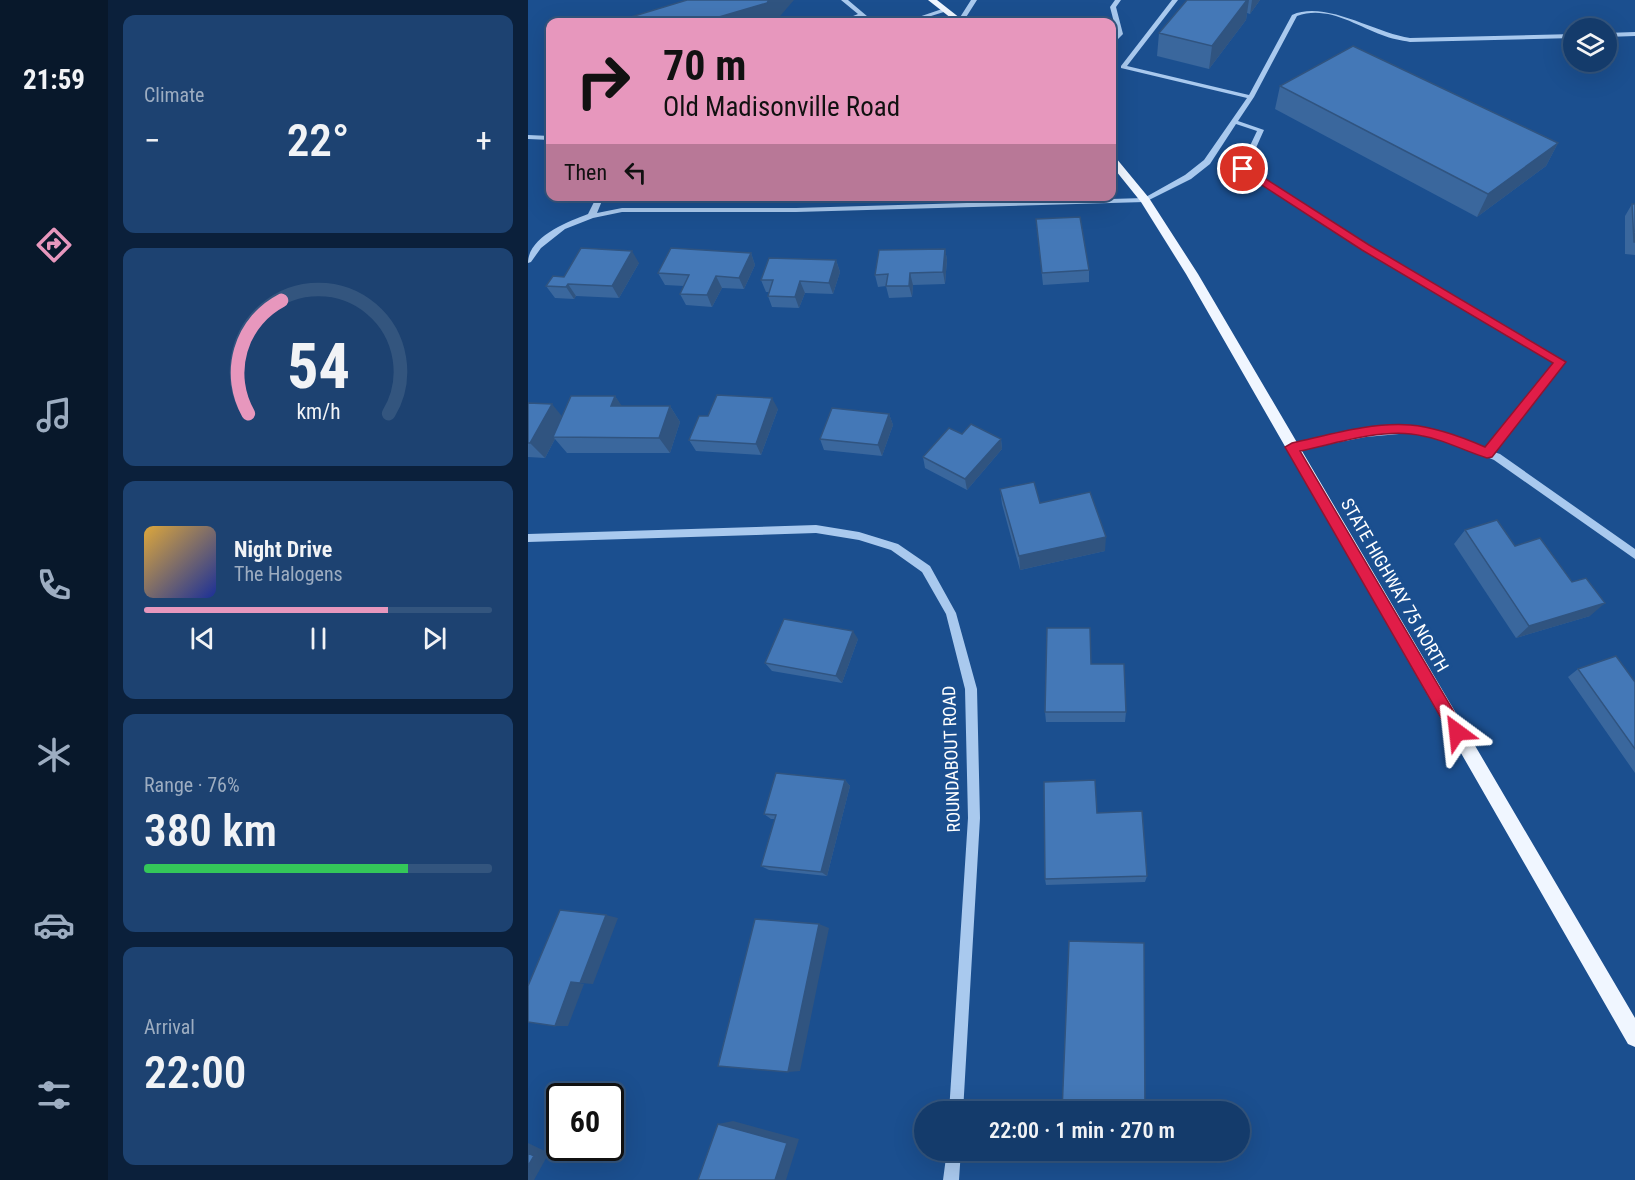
<!DOCTYPE html>
<meta charset="utf-8">
<style>
:root{--surface:#143b6b;--page:#1d4271;--text:#f1f3f6;--muted:#9dadc1;--line:#33557e;--accent:#e797bd}
body{margin:0;font-family:"Roboto Condensed",sans-serif;background:var(--page);color:var(--text);height:100vh;display:flex;flex-direction:column;font-size:22px;white-space:nowrap}
*{box-sizing:border-box;margin:0}
p{font-size:20px;color:var(--muted)}
.icon{flex:none;width:33px;height:33px;fill:none;stroke:currentColor;stroke-width:2;stroke-linecap:round;stroke-linejoin:round}
.map{position:relative;flex:1;overflow:hidden}
.drawer{display:flex;flex-direction:column;gap:15px;padding:15px;background:#0b203b;width:420px}
.drawer>*{flex:none}
.hud{position:absolute;left:18px;top:18px;width:570px;height:183px;border-radius:12px;box-shadow:0 6px 24px #0002,0 0 0 2px var(--line);background:#e797bd;color:#111;overflow:hidden}
.buttons{position:absolute;left:1035px;top:18px;display:grid;gap:12px}
.buttons a{display:grid;place-items:center;width:54px;height:54px;border-radius:50%;background:var(--surface);box-shadow:0 6px 24px #0002,0 0 0 2px var(--line);font-size:30px}
.speed{position:absolute;left:18px;top:1083px;display:flex;gap:12px;font-size:30px;font-weight:700;text-align:center}
.speed>*{display:grid;place-content:center;width:78px;height:78px;border-radius:50%;background:var(--surface);box-shadow:0 6px 24px #0002,0 0 0 2px var(--line);line-height:1}
.speed .limit{border:3px solid #111;border-radius:9px;background:#fff;color:#111}
.pin{position:absolute;display:grid;place-items:center;width:51px;height:51px;color:#fff;margin:-26px;border:3px solid #fff;border-radius:50%;box-shadow:0 2px 6px #0007}
.me{position:absolute;width:66px;margin:-33px;rotate:330deg;stroke-linejoin:round;filter:drop-shadow(0 0 4px #0008)}
.turn{display:flex;align-items:center;gap:21px;height:126px;padding:0 18px;font-size:27px}
.turn .icon{width:78px;height:78px;stroke-width:2.5}
.turn b{display:block;font-size:42px;line-height:51px}
.then{display:flex;align-items:center;height:57px;padding:0 18px;background:#0003;gap:12px;font-size:22px}
.big{font-size:45px;font-weight:600;line-height:1.1}
.drawer .card{flex:1;display:flex;flex-direction:column;justify-content:center;gap:9px;min-width:0;padding:0 21px;border-radius:12px;background:var(--page)}
.drawer .dial{align-items:center;gap:0}
.dial svg{height:156px;overflow:visible;fill:none;stroke:var(--line);stroke-width:7;stroke-linecap:round;text-anchor:middle}
.dial text{fill:var(--text);stroke:none}
.song{display:flex;align-items:center;gap:18px}
.cover{width:72px;height:72px;border-radius:9px;background:linear-gradient(135deg,hsl(40 70% 55%),hsl(230 70% 35%))}
.played{height:6px;border-radius:3px;background:linear-gradient(90deg,var(--accent) 70%,var(--line) 70%)}
.keys{display:flex;justify-content:space-around;direction:ltr}
.heat{display:flex;justify-content:space-between;align-items:center;font-size:33px;direction:ltr}
.charge{height:9px;border-radius:4px;background:linear-gradient(90deg,#34c759 76%,var(--line) 0)}
.trip{position:absolute;left:386px;top:1101px;width:336px;height:60px;border-radius:30px;background:var(--surface);box-shadow:0 6px 24px #0002,0 0 0 2px var(--line);font-weight:600;line-height:60px;text-align:center}
main{display:flex;flex:1;min-height:0}
.tab-bar{display:flex;flex-direction:column;width:108px;justify-content:space-around;align-items:center;background:#08182b;color:var(--muted)}
.tab-bar .icon{width:42px;height:42px}
.tab-bar .current{color:var(--accent)}
.tab-bar b{font-size:27px;color:var(--text)}
.map>svg:first-child{display:block}
.lines{fill:none;stroke-linecap:round;stroke-linejoin:round}
.minor{fill:#a9c9ee;fill-rule:evenodd}
.major{fill:#f0f6ff;fill-rule:evenodd}
.wall{fill:#3a679d}
.shaded-wall{fill:#305480}
.building{fill:#4478b7;stroke:#305480;stroke-width:1.5}
.route{fill:#e11d48;stroke:#92132f;stroke-width:1.5}
.labels{text-anchor:middle;dominant-baseline:central;stroke-width:6;stroke-linejoin:round;paint-order:stroke}
.street-label{font-size:18px;fill:#fff;stroke:#1b4f8f}
</style>
<main>
<nav class="tab-bar">
<b>21:59</b>
<svg class="icon current" aria-label="directions" viewBox="0 0 24 24"><path d="M12 3l9 9-9 9-9-9zM9 14v-3h6M13 9l2 2-2 2"/></svg>
<svg class="icon" aria-label="music" viewBox="0 0 24 24"><path d="M9 18V5l10-2v13"/><circle cx="6" cy="18" r="3"/><circle cx="16" cy="16" r="3"/></svg>
<svg class="icon" aria-label="phone" viewBox="0 0 24 24"><path d="M5 4h4l2 5-3 2q2 4 5 5l2-3 5 2v4C11 20 4 13 5 4z"/></svg>
<svg class="icon" aria-label="climate" viewBox="0 0 24 24"><path d="M12 3v18M4 7l16 10M4 17L20 7"/></svg>
<svg class="icon" aria-label="car" viewBox="0 0 24 24"><path d="M5 17H2v-5l4-1 3-4h7l3 4 3 1v5h-3M9 17h6M6 11h13"/><circle cx="7" cy="17" r="2"/><circle cx="17" cy="17" r="2"/></svg>
<svg class="icon" aria-label="filters" viewBox="0 0 24 24"><path d="M4 7h16M4 17h16"/><circle cx="9" cy="7" r="2"/><circle cx="15" cy="17" r="2"/></svg>
</nav>
<section class="drawer">
<div class="card"><p>Climate</p>
<div class="heat"><a>−</a><b class="big">22°</b><a>+</a></div>
</div>
<div class="card dial"><svg viewBox="0 0 100 80">
<path d="M14 69A42 42 0 1 1 86 69"/>
<path d="M14 69A42 42 0 0 1 31 11" stroke="#e797bd"/>
<text x="50" y="56" font-size="32" font-weight="700">54</text>
<text x="50" y="72" font-size="11">km/h</text>
</svg></div>
<div class="card">
<div class="song"><i class="cover"></i><div><b>Night Drive</b><p>The Halogens</p></div></div>
<div class="played"></div>
<div class="keys"><svg class="icon" aria-label="previous" viewBox="0 0 24 24"><path d="M18 5L8 12l10 7zM5 5v14"/></svg><svg class="icon" aria-label="pause" viewBox="0 0 24 24"><path d="M8 5v14M16 5v14"/></svg><svg class="icon" aria-label="next" viewBox="0 0 24 24"><path d="M6 5l10 7-10 7zM19 5v14"/></svg></div>
</div>
<div class="card"><p>Range · 76%</p><b class="big">380 km</b><div class="charge"></div></div>
<div class="card"><p>Arrival</p><b class="big">22:00</b></div>
</section>
<div class="map">
<svg width="1107" height="1180" viewBox="0 0 1107 1180">
<rect width="100%" height="100%" fill="#1b4f8f"/>
<g class="lines">
<!-- minor -->
<path class="minor" d="M313 0H320L346 22H340L333 17 319 22H312L313 21 330 14Z
M443 0H449L435 22H429Z
M587 0H593L588 7 595 34 584 45V40L589 34 582 7Z
M644 0H650L599 66 721 95 764 15C798 0 846 33 882 38L1046 34V38L882 42C873 40 863 39 854 35 827 25 799 5 769 16L726 97 710 121 736 130 719 168 841 245 1035 360V364L966 452 972 454 1107 549V559L966 460 927 443 882 433 838 437 764 451 761 450 759 447 764 443 838 429 882 425 929 436 958 448 1026 363 835 249 712 171 711 169 729 131 708 124 682 164 663 179 617 202 268 212H94L65 218 37 229 13 248 3 262 0 263C0 237 39 222 60 214L69 196H76L69 213 94 208H268L616 198 657 175 676 160 719 98 593 68V66Z
M417 8 420 10 419 11 384 22H376Z
M1107 32V36L1078 37V33Z
M0 135 22 136V140L0 139Z
M288 525 331 532 370 544 402 566 428 613 449 689 452 818 435 1112H421L440 818 437 689 418 614 394 572 363 550 331 540 288 533 0 542V534Z
M419 1150H433L431 1180H415Z"/>
<!-- major -->
<path class="major" d="M400 0H409L437 22H428Z
M584 157 588 158 621 198 670 274 1107 1018V1047L1100 1044 658 274 613 202 584 166Z"/>
</g>
<!-- wall -->
<path class="wall" d="M659 0H732L722 14 719 13 718 20 681 69 629 56 631 33Z
M752 86 1030 143 1018 166 949 217 747 109Z
M1104 204H1107V255L1097 254V216Z
M508 219 561 270V282L515 285Z
M417 249 419 260 417 284 385 285 384 297 361 298 358 286 350 287 347 275Z
M223 253 227 265 216 289 194 288 184 307 158 305 152 294 156 286 137 285 130 273Z
M308 260 312 272 305 294 277 293 271 308 244 307 240 296 241 292H238L233 280Z
M111 263 91 298 48 296 46 299 27 298 18 286 36 277Z
M87 396 93 406H142L152 422 142 453H39L27 439 17 458 0 457V403L34 417Z
M250 409 233 455 168 451 161 440 180 416Z
M361 414 365 425 354 456 296 450 292 439Z
M434 434 473 439 474 449 439 490 397 468 395 457Z
M472 489 577 551 492 570 474 504Z
M937 530 987 546 1062 616 988 638 926 544Z
M330 639 314 683 244 671 237 663Z
M1050 669 1107 682V773L1040 677Z
M517 712H598L597 722H518Z
M317 780 322 786 299 876 241 870 233 866 247 819H243L236 814Z
M569 813 619 876 617 882 518 885 517 879Z"/>
<!-- shaded-wall -->
<path class="shaded-wall" d="M241 0H266L247 22H174Z
M719 0H721L718 20 681 69 684 46Z
M724 0H732L722 14Z
M1030 143 1018 166 949 217 960 194Z
M417 249 419 260 417 284 415 272Z
M104 251 111 263 91 298 84 286Z
M223 253 227 265 216 289 211 278Z
M308 260 312 272 305 294 301 283Z
M382 273 385 285 384 297 381 286Z
M188 276 194 288 184 307 179 295Z
M272 281 277 293 271 308 267 297Z
M40 284 48 296 46 299 38 287Z
M87 396 98 412 83 406Z
M244 398 250 409 233 455 228 444Z
M24 404 37 420 25 437 27 439 17 458 2 443Z
M142 406 152 422 142 453 131 438Z
M361 414 365 425 354 456 350 445Z
M473 439 474 449 439 490 437 479Z
M578 537 577 551 492 570 491 556Z
M1077 603 1062 616 988 638 1001 626Z
M325 631 330 639 314 683 308 676Z
M317 780 322 786 299 876 293 872Z
M78 915 90 918 65 984 52 983Z
M291 924 301 928 272 1071 260 1072Z
M43 982 56 984 40 1026H27Z
M205 1121 271 1139 258 1180H247L190 1124Z
M0 1143 21 1153 6 1180H0Z"/>
<!-- building -->
<path class="building" d="M159 0H241L239 3 174 22H96L93 20Z
M659 0H719L684 46 631 33Z
M825 46 1030 143 960 194 752 86Z
M1104 204H1107V242H1106Z
M552 217 561 270 514 273 508 219Z
M53 248 104 251 84 286 40 284 38 287 18 286 25 276 36 277Z
M143 248 223 253 211 278 188 276 179 295 152 294 161 275 130 273Z
M417 249 415 272 382 273 381 286H358L360 274 347 275 351 250Z
M241 258 308 260 301 283 272 281 267 297 240 296 245 280H233Z
M189 395 244 398 228 444 161 440 171 416H180Z
M43 396H87L83 406H142L131 438 25 437Z
M0 403 24 404 2 443H0Z
M304 408 361 414 350 445 292 439Z
M443 424 473 439 437 479 395 457 421 428 434 434Z
M506 482 512 503 562 492 578 537 491 556 472 489Z
M969 520 987 546 1012 538 1044 582 1058 578 1077 603 1001 626 937 530Z
M256 619 325 631 308 676 237 663Z
M519 628H562L563 664H596L598 712H517Z
M1088 656 1107 682V749L1050 669Z
M248 773 317 780 293 872 233 866 248 815 236 814Z
M567 780 569 813 614 811 619 876 517 879 516 782Z
M32 910 78 915 52 983 43 982 27 1026 0 1022V986Z
M227 919 291 924 260 1072 190 1066Z
M541 941 616 943 617 1112H534Z
M190 1124 259 1143 247 1180H170Z
M0 1153 6 1156 0 1166Z"/>
<!-- route -->
<path class="route" d="M712 167H719L841 245 1038 362 964 457 959 458C934 450 911 437 883 434 849 430 805 444 772 451L935 727 937 732 935 737 929 739 924 737 757 447 764 443C801 435 843 422 882 425 908 427 934 437 957 447L1025 363 834 250 712 171Z"/>
<g class="labels">
<!-- street labels -->
<g class="street-label">
<text transform="translate(867 585) rotate(60)">STATE HIGHWAY 75 NORTH</text>
<text transform="translate(423 759) rotate(-92)">ROUNDABOUT ROAD</text>
</g>
</g>
</svg>
<div class="buttons">
<a><svg class="icon" aria-label="layers" viewBox="0 0 24 24"><path d="M12 4l9 5-9 5-9-5zM3 14l9 5 9-5"/></svg></a>
</div>
<div class="speed"><div class="limit">60</div></div>
<div class="pin" style="left:715px;top:169px;background:#d93025"><svg class="icon" aria-label="arrive" viewBox="0 0 24 24"><path d="M6 21V4h12l-3 4 3 4H6"/></svg></div>
<svg class="me" style="left:929px;top:732px" viewBox="-20 -20 40 40"><path d="M0-17L14 15 0 8-14 15z" fill="#e11d48" stroke="#fff" stroke-width="4"/></svg>
<div class="trip">22:00 · 1 min · 270 m</div>
<div class="hud">
<div class="turn"><svg class="icon" aria-label="right" viewBox="0 0 24 24"><path d="M7 20v-9h11M14 6l5 5-5 5"/></svg><div><b>70 m</b>Old Madisonville Road</div></div>
<div class="then">Then<svg class="icon" aria-label="left" viewBox="0 0 24 24"><path d="M17 20v-9H6M10 6l-5 5 5 5"/></svg></div>
</div>
</div>
</main>
